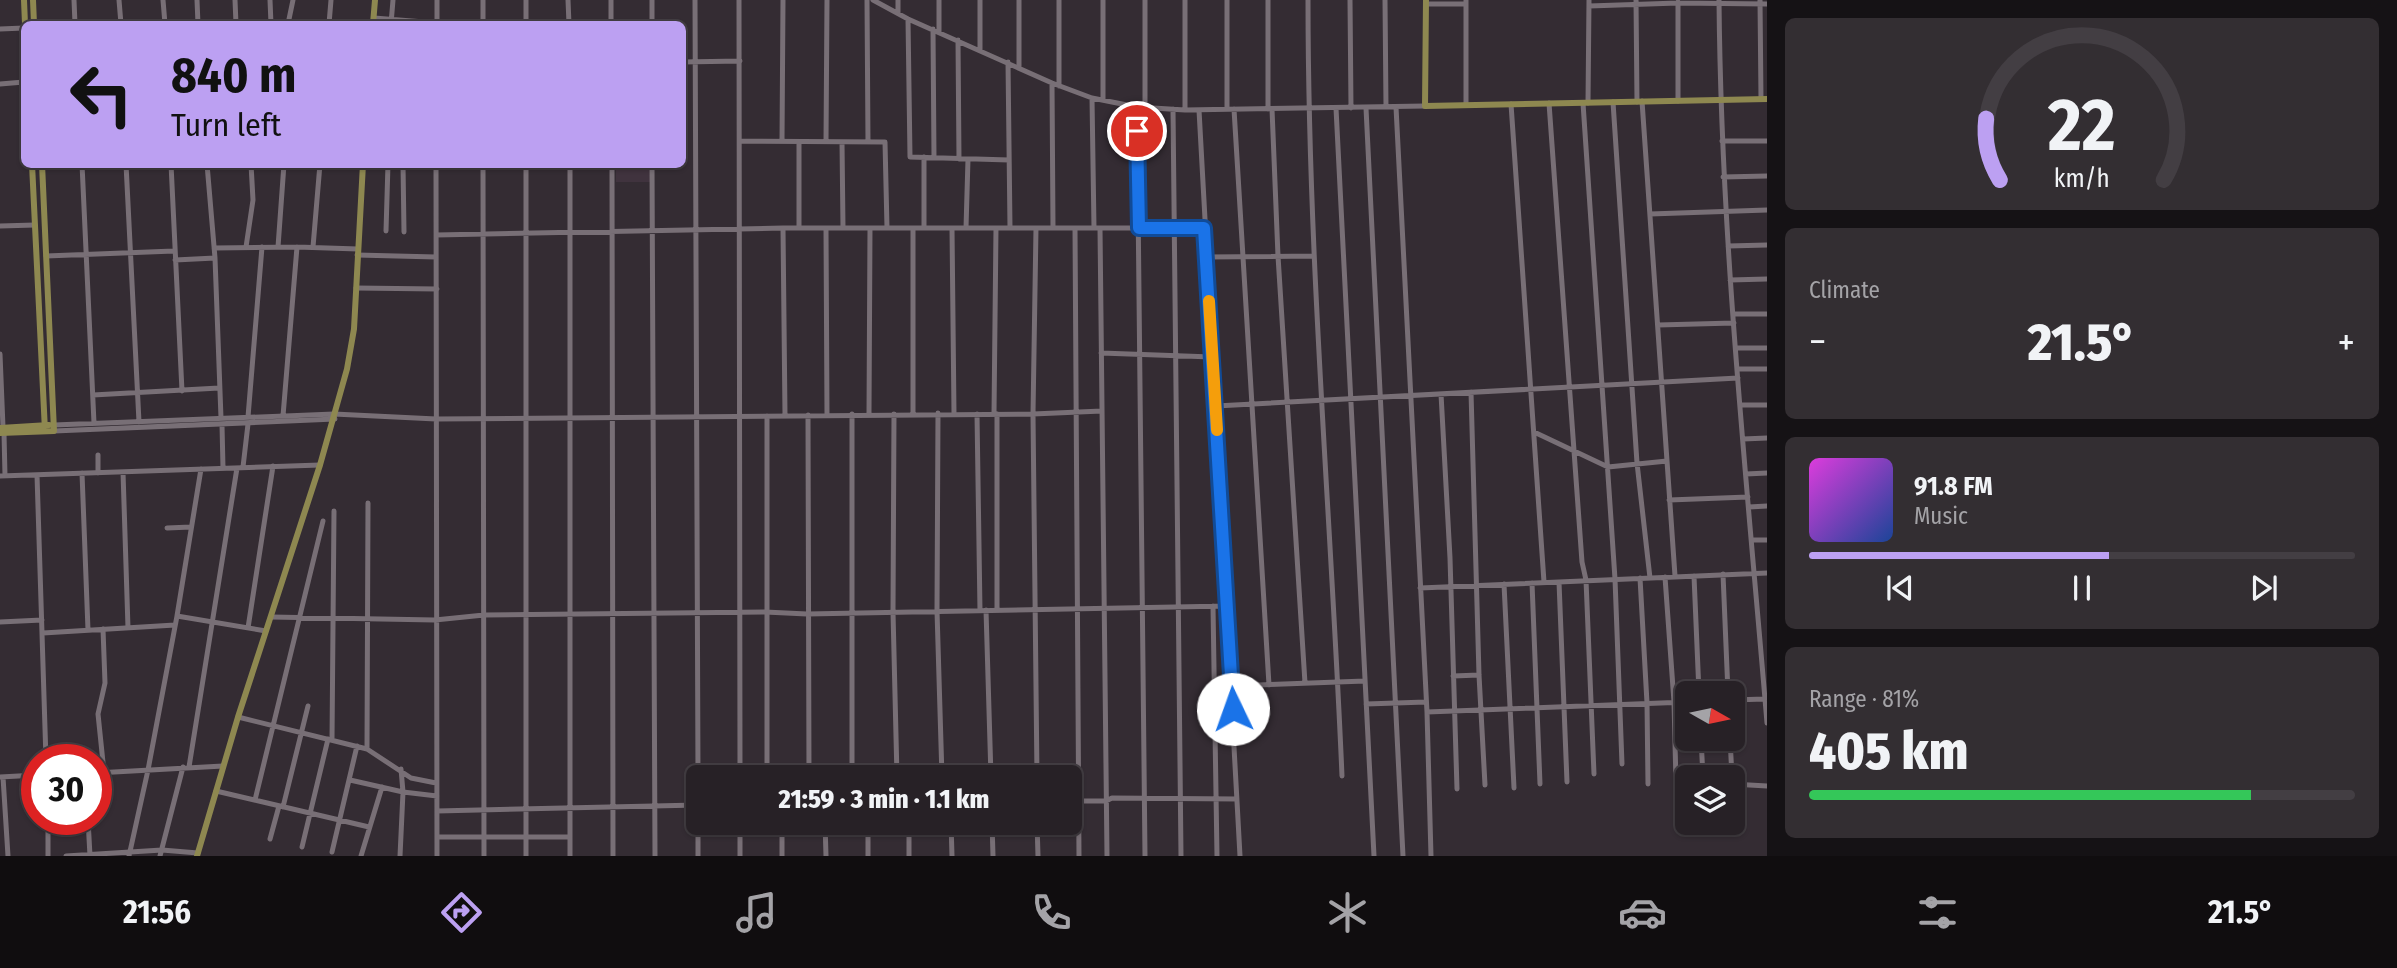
<!DOCTYPE html>
<meta charset="utf-8">
<style>
:root{--surface:#272126;--page:#332e32;--text:#f1f3f6;--muted:#a4a3a7;--line:#433e43;--accent:#bca0f2}
body{margin:0;font-family:"Fira Sans Condensed",sans-serif;background:var(--page);color:var(--text);height:100vh;display:flex;flex-direction:column;font-size:26px;white-space:nowrap}
*{box-sizing:border-box;margin:0}
p{font-size:23px;color:var(--muted)}
.icon{flex:none;width:38px;height:38px;fill:none;stroke:currentColor;stroke-width:2;stroke-linecap:round;stroke-linejoin:round}
.map{position:relative;flex:1;overflow:hidden}
.sheet{display:flex;flex-direction:column;gap:18px;padding:18px;background:#151215;width:630px}
.sheet>*{flex:none}
.hud{position:absolute;left:21px;top:21px;width:665px;height:147px;border-radius:10px;box-shadow:0 2px 5px #0004,0 0 0 2px var(--line);background:#bca0f2;color:#111;overflow:hidden}
.needle{width:46px;rotate:99deg}
.controls{position:absolute;left:1675px;top:681px;display:grid;gap:14px}
.controls a{display:grid;place-items:center;width:70px;height:70px;border-radius:10px;background:var(--surface);box-shadow:0 2px 5px #0004,0 0 0 2px var(--line);font-size:35px}
.speed{position:absolute;left:21px;top:744px;display:flex;gap:14px;font-size:35px;font-weight:700;text-align:center}
.speed>*{display:grid;place-content:center;width:91px;height:91px;border-radius:50%;background:var(--surface);box-shadow:0 2px 5px #0004,0 0 0 2px var(--line);line-height:1}
.speed .limit{border:10px solid #d22;background:#fff;color:#111}
.pin{position:absolute;display:grid;place-items:center;width:60px;height:60px;color:#fff;margin:-30px;border:4px solid #fff;border-radius:50%;box-shadow:0 2px 7px #0007}
.me{position:absolute;width:77px;margin:-38px;rotate:357deg;stroke-linejoin:round;filter:drop-shadow(0 0 5px #0008)}
.turn{display:flex;align-items:center;gap:24px;height:147px;padding:0 35px;font-size:32px}
.turn .icon{width:91px;height:91px;stroke-width:2.5}
.turn b{display:block;font-size:49px;line-height:60px}
.big{font-size:52px;font-weight:800;line-height:1.1}
.sheet .tile{flex:1;display:flex;flex-direction:column;justify-content:center;gap:10px;min-width:0;padding:0 24px;border-radius:10px;background:var(--page)}
.sheet .dial{align-items:center;gap:0}
.dial svg{height:182px;overflow:visible;fill:none;stroke:var(--line);stroke-width:7;stroke-linecap:round;text-anchor:middle}
.dial text{fill:var(--text);stroke:none}
.song{display:flex;align-items:center;gap:21px}
.cover{width:84px;height:84px;border-radius:10px;background:linear-gradient(135deg,hsl(300 70% 55%),hsl(220 70% 35%))}
.played{height:7px;border-radius:4px;background:linear-gradient(90deg,var(--accent) 55%,var(--line) 55%)}
.keys{display:flex;justify-content:space-around;direction:ltr}
.heat{display:flex;justify-content:space-between;align-items:center;font-size:38px;direction:ltr}
.charge{height:10px;border-radius:5px;background:linear-gradient(90deg,#34c759 81%,var(--line) 0)}
.trip{position:absolute;left:686px;top:765px;width:396px;height:70px;border-radius:10px;background:var(--surface);box-shadow:0 2px 5px #0004,0 0 0 2px var(--line);font-weight:800;line-height:70px;text-align:center}
.tab-bar{display:flex;height:112px;justify-content:space-around;align-items:center;background:#100d0f;color:var(--muted)}
.tab-bar .icon{width:49px;height:49px}
.tab-bar .on{color:var(--accent)}
.tab-bar b{font-size:32px;color:var(--text)}
main{display:flex;flex:1;min-height:0}
.map>svg:first-child{display:block}
.built{fill:#40333e}
.lines{fill:none;stroke-linecap:round;stroke-linejoin:round}
.minor{stroke:#786f76;stroke-width:5}
.major{stroke:#8e8850;stroke-width:6}
.route-casing{stroke:#114b97;stroke-width:18}
.route{stroke:#1a73e8;stroke-width:12}
.slow{stroke:#f59e0b;stroke-width:12}
</style>
<main>
<div class="map">
<svg width="1767" height="856" viewBox="0 0 1767 856">
<rect width="100%" height="100%" fill="#342c33"/>
<!-- built -->
<path class="built" d="M616 165H650V182H616Z"/>
<g class="lines">
<!-- minor -->
<path class="minor" d="M74 0 75 24
M119 0 121 24
M163 0 165 24
M197 0 198 24
M235 0 236 24
M270 0 271 24
M483 0V24
M568 0 569 24
M611 0V24
M652 0V24
M695 0 698 777
M739 0 740 777
M867 0 868 142
M873 0 908 19 1052 83 1092 98 1137 107 1185 110 1425 106
M1059 0V86
M1145 0V107
M1185 0V110
M1227 0V109
M1268 0V109
M1308 0C1308 259 1331 517 1342 776
M1350 0 1351 108
M1385 0 1386 107
M1466 0V105
M1636 0 1637 102
M1719 0C1721 241 1747 482 1767 723
M1760 0 1761 99
M1678 2V101
M1426 4H1466
M1589 6 1678 3 1767 4
M898 13V0
M374 18 437 23
M908 19 910 157 1009 160
M288 24 293 0
M329 24 331 0
M391 24 393 0
M437 24V0
M526 24V0
M0 29 24 28
M933 29 934 158
M939 32V0
M958 40 959 159
M980 50V0
M682 62 740 61
M1008 62 1010 228
M1019 67V0
M1052 83 1053 228
M0 84 24 82
M1092 98 1094 228
M1103 100V0
M1642 101 1675 576
M1613 102 1637 463 1650 578
M1549 103 1582 562 1586 580 1594 774
M1583 103 1615 579 1622 764
M1588 103 1589 0
M1511 104 1544 582
M1137 107 1145 856
M1396 107 1427 712 1431 856
M1336 108 1374 856
M1366 108 1403 856
M1173 109 1181 856
M1234 109 1269 685
M1272 109 1278 256 1305 683
M1199 110 1240 856
M740 141 885 142 887 228
M782 141 783 0
M1722 141H1767
M799 142V228
M826 142 827 0
M842 142 843 228
M82 164 94 423
M126 164 139 422
M171 164 182 391
M207 164 215 258 221 418
M403 164 404 232
M436 164 437 856
M483 164 484 856
M526 164V856
M612 164 613 856
M652 164 655 856
M1723 177 1767 176
M1650 214 1767 210
M0 226 35 225
M783 228 785 415
M826 228 827 415
M913 228V414
M924 228V157
M952 228 954 413
M966 228 968 159
M1036 228 1033 414 1037 777
M1075 228 1079 856
M1100 228 1107 856
M386 231 388 164
M436 235 783 228H1204
M1728 246 1767 245
M246 247 253 200 251 164
M278 247 284 164
M313 247 320 164
M214 248 297 247 358 249
M357 255 436 257
M46 256 174 251
M1206 257 1314 256
M175 260 215 258
M1730 280 1767 279
M356 288 437 289
M1733 314H1767
M1658 325 1734 323
M1736 348H1767
M1101 353 1212 357
M0 354 3 427
M1737 369H1767
M1471 392 1479 675 1485 785
M1441 394 1450 558 1457 789
M93 395 219 388
M1740 405H1767
M1216 406 1738 378
M938 413 937 611 942 777
M852 414V777
M869 414 870 228
M894 414 893 612 897 777
M977 414 980 611
M994 414 996 228
M808 415 809 777
M283 416 297 247
M767 416V777
M248 417 262 247
M54 425 334 414 436 419 1033 414 1102 411
M222 425 223 468
M54 431 335 419
M1534 432 1608 467 1667 461
M4 433 5 476
M1743 439 1767 438
M98 455V473
M243 467 248 424
M123 472 128 628
M82 473 88 630
M1746 474 1767 473
M37 475 46 760
M0 476 320 465
M1669 500 1748 497
M1749 507 1767 506
M167 528 191 527
M1752 540H1767
M1723 574 1728 693
M1694 576 1699 693
M1665 577 1674 702 1676 783
M1640 578 1647 703 1648 784
M1559 582 1567 782
M1532 583 1540 784
M1504 584 1514 788
M1420 588 1767 573
M1213 606 1217 856
M986 610 991 777
M997 610V414
M177 616 266 631
M271 617 435 620 484 615 765 612 807 614 1227 606
M0 622 42 620
M248 628 273 466
M103 629 105 683 98 714 104 772
M43 633 175 625
M1453 676 1479 675
M1231 686 1365 681
M1732 700 1765 699
M1366 704 1426 702
M1427 712 1687 702
M238 717 367 749 411 778 436 783
M1701 738 1703 777
M1730 738 1732 777
M332 740 334 511
M367 749 368 503
M189 767 237 468
M96 773 223 766
M0 777 37 775
M3 777 8 856
M350 780 403 792 437 796
M1732 784 1767 786
M216 791 369 827
M255 800 323 521
M1069 801H1106L1112 798 1237 799
M283 807 308 706
M437 811 698 805
M48 819V856
M88 819 90 856
M782 822V856
M825 822 826 856
M909 822V856
M951 822 952 856
M992 822 993 856
M1037 822 1038 856
M437 837H570
M270 839 279 806
M302 847 328 739
M332 852 357 746
M66 856 162 850 198 853
M129 856 148 770 177 616 201 469
M160 856 183 767
M361 856 382 787
M400 856 403 792 401 769
M570 856V164
M698 856V817
M740 856V822
M868 856V822"/>
<!-- major -->
<path class="major" d="M24 0 25 24
M33 0 34 24
M1426 0 1425 106 1767 99
M373 24 375 0
M32 164 45 431
M0 428 49 425
M0 433 54 431 42 164
M197 856 238 717 320 465 347 369 354 329 363 164"/>
</g>
<g class="lines">
<!-- route casing -->
<g class="route-casing">
<path id="route" d="M1137 131 1139 228H1204L1233 709"/>
</g>
<!-- route -->
<use href="#route" class="route"/>
<!-- slow -->
<path class="slow" d="M1209 301 1217 430"/>
</g>
</svg>
<div class="controls">
<a><svg class="needle" viewBox="-14 -14 28 28"><path d="M0-13l5 13h-10z" fill="#e53935"/><path d="M0 13l5-13h-10z" fill="#a4a3a7"/></svg></a>
<a><svg class="icon" aria-label="layers" viewBox="0 0 24 24"><path d="M12 4l9 5-9 5-9-5zM3 14l9 5 9-5"/></svg></a>
</div>
<div class="speed"><div class="limit">30</div></div>
<div class="pin" style="left:1137px;top:131px;background:#d93025"><svg class="icon" aria-label="arrive" viewBox="0 0 24 24"><path d="M6 21V4h12l-3 4 3 4H6"/></svg></div>
<svg class="me" style="left:1233px;top:709px" viewBox="-20 -20 40 40"><circle r="19" fill="#fff"/><path d="M0-13L10 11 0 6-10 11z" fill="#1a73e8"/></svg>
<div class="trip">21:59 · 3 min · 1.1 km</div>
<div class="hud">
<div class="turn"><svg class="icon" aria-label="left" viewBox="0 0 24 24"><path d="M17 20v-9H6M10 6l-5 5 5 5"/></svg><div><b>840 m</b>Turn left</div></div>
</div>
</div>
<section class="sheet">
<div class="tile dial"><svg viewBox="0 0 100 80">
<path d="M14 69A42 42 0 1 1 86 69"/>
<path d="M14 69A42 42 0 0 1 8 42" stroke="#bca0f2"/>
<text x="50" y="56" font-size="32" font-weight="700">22</text>
<text x="50" y="72" font-size="11">km/h</text>
</svg></div>
<div class="tile"><p>Climate</p>
<div class="heat"><a>−</a><b class="big">21.5°</b><a>+</a></div>
</div>
<div class="tile">
<div class="song"><i class="cover"></i><div><b>91.8 FM</b><p>Music</p></div></div>
<div class="played"></div>
<div class="keys"><svg class="icon" aria-label="previous" viewBox="0 0 24 24"><path d="M18 5L8 12l10 7zM5 5v14"/></svg><svg class="icon" aria-label="pause" viewBox="0 0 24 24"><path d="M8 5v14M16 5v14"/></svg><svg class="icon" aria-label="next" viewBox="0 0 24 24"><path d="M6 5l10 7-10 7zM19 5v14"/></svg></div>
</div>
<div class="tile"><p>Range · 81%</p><b class="big">405 km</b><div class="charge"></div></div>
</section>
</main>
<nav class="tab-bar">
<b>21:56</b>
<svg class="icon on" aria-label="directions" viewBox="0 0 24 24"><path d="M12 3l9 9-9 9-9-9zM9 14v-3h6M13 9l2 2-2 2"/></svg>
<svg class="icon" aria-label="music" viewBox="0 0 24 24"><path d="M9 18V5l10-2v13"/><circle cx="6" cy="18" r="3"/><circle cx="16" cy="16" r="3"/></svg>
<svg class="icon" aria-label="phone" viewBox="0 0 24 24"><path d="M5 4h4l2 5-3 2q2 4 5 5l2-3 5 2v4C11 20 4 13 5 4z"/></svg>
<svg class="icon" aria-label="climate" viewBox="0 0 24 24"><path d="M12 3v18M4 7l16 10M4 17L20 7"/></svg>
<svg class="icon" aria-label="car" viewBox="0 0 24 24"><path d="M5 17H2v-5l4-1 3-4h7l3 4 3 1v5h-3M9 17h6M6 11h13"/><circle cx="7" cy="17" r="2"/><circle cx="17" cy="17" r="2"/></svg>
<svg class="icon" aria-label="filters" viewBox="0 0 24 24"><path d="M4 7h16M4 17h16"/><circle cx="9" cy="7" r="2"/><circle cx="15" cy="17" r="2"/></svg>
<b>21.5°</b>
</nav>
